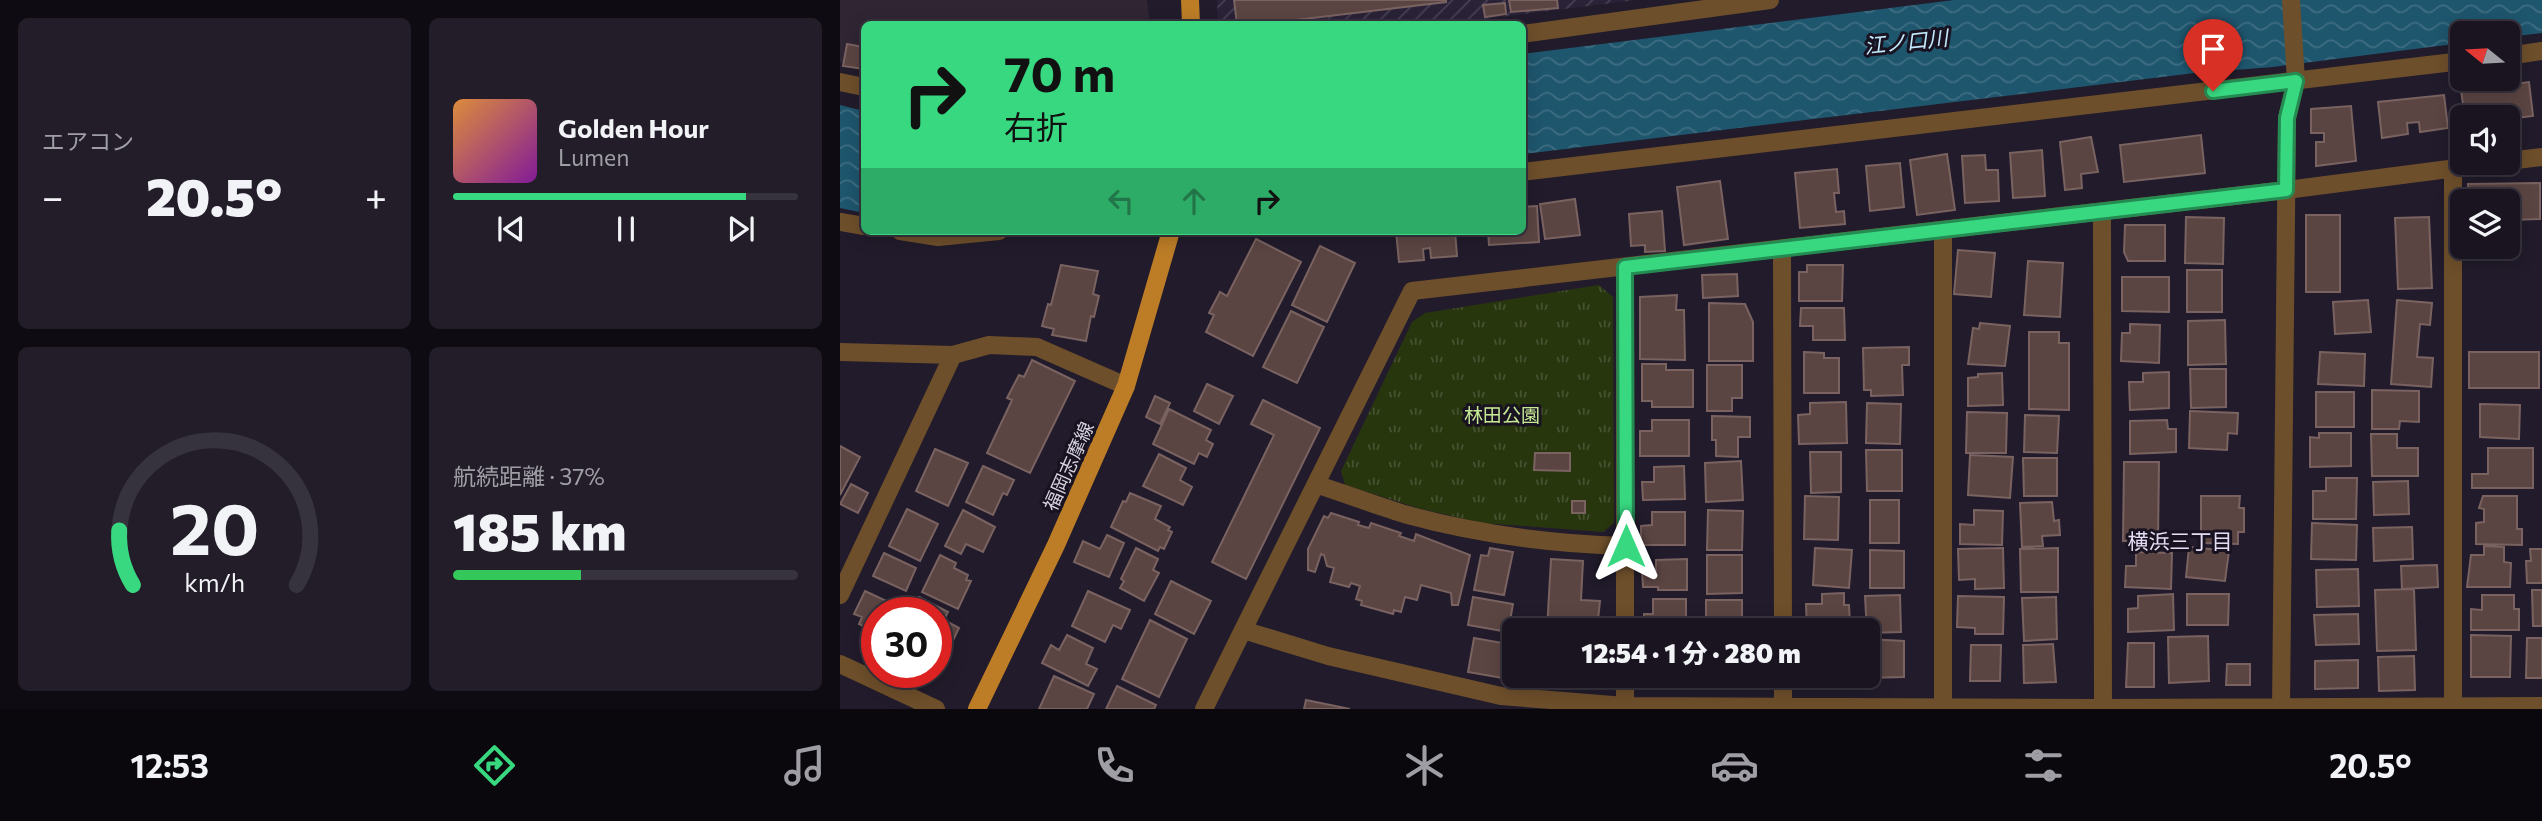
<!DOCTYPE html>
<html lang="ja">
<meta charset="utf-8">
<style>
:root{--surface:#191420;--page:#221d29;--text:#f1f3f6;--muted:#9f9ea5;--line:#37333e;--accent:#38d880}
body{margin:0;font-family:Commissioner,"Noto Sans JP",sans-serif;background:var(--page);color:var(--text);height:100vh;display:flex;flex-direction:column;font-size:26px;white-space:nowrap}
*{box-sizing:border-box;margin:0}
p{font-size:23px;color:var(--muted)}
.icon{flex:none;width:38px;height:38px;fill:none;stroke:currentColor;stroke-width:2;stroke-linecap:round;stroke-linejoin:round}
.map{position:relative;flex:1;overflow:hidden}
.sheet{display:flex;flex-direction:column;gap:18px;padding:18px;background:#0e0b12;width:840px}
.sheet>*{flex:none}
.guide{position:absolute;left:21px;top:21px;width:665px;height:214px;border-radius:10px;box-shadow:0 4px 18px #0003,0 0 0 2px var(--line);background:#38d880;color:#111;overflow:hidden}
.needle{width:46px;rotate:288deg}
.controls{position:absolute;left:1610px;top:21px;display:grid;gap:14px}
.controls a{display:grid;place-items:center;width:70px;height:70px;border-radius:10px;background:var(--surface);box-shadow:0 4px 18px #0003,0 0 0 2px var(--line);font-size:35px}
.speed{position:absolute;left:21px;top:597px;display:flex;gap:14px;font-size:35px;font-weight:700;text-align:center}
.speed>*{display:grid;place-content:center;width:91px;height:91px;border-radius:50%;background:var(--surface);box-shadow:0 4px 18px #0003,0 0 0 2px var(--line);line-height:1}
.speed .limit{border:10px solid #d22;background:#fff;color:#111}
.pin{position:absolute;display:grid;place-items:center;width:60px;height:60px;color:#fff;margin:-72px -30px;border-radius:50% 50% 50% 0;rotate:-45deg;box-shadow:0 0 7px #0007}
.pin .icon{rotate:45deg}
.me{position:absolute;width:77px;margin:-38px;rotate:0deg;stroke-linejoin:round;filter:drop-shadow(0 0 5px #0008)}
.turn{display:flex;align-items:center;gap:24px;height:147px;padding:0 28px;font-size:32px}
.turn .icon{width:91px;height:91px;stroke-width:2.5}
.turn b{display:block;font-size:49px;line-height:60px}
.lanes{display:flex;align-items:center;height:66px;padding:0 28px;background:#0003;justify-content:center;gap:35px;direction:ltr}
.lanes .off{opacity:.35}
.big{font-size:52px;font-weight:800;line-height:1.1}
.sheet .card{flex:1;display:flex;flex-direction:column;justify-content:center;gap:10px;min-width:0;padding:0 24px;border-radius:10px;background:var(--page)}
.sheet .dial{align-items:center;gap:0}
.dial svg{height:182px;overflow:visible;fill:none;stroke:var(--line);stroke-width:7;stroke-linecap:round;text-anchor:middle}
.dial text{fill:var(--text);stroke:none}
.song{display:flex;align-items:center;gap:21px}
.cover{width:84px;height:84px;border-radius:10px;background:linear-gradient(135deg,hsl(30 70% 55%),hsl(290 70% 35%))}
.played{height:7px;border-radius:4px;background:linear-gradient(90deg,var(--accent) 85%,var(--line) 85%)}
.keys{display:flex;justify-content:space-around;direction:ltr}
.heat{display:flex;justify-content:space-between;align-items:center;font-size:38px;direction:ltr}
.charge{height:10px;border-radius:5px;background:linear-gradient(90deg,#34c759 37%,var(--line) 0)}
.sheet .tiles{flex:1;display:grid;gap:18px;grid-template-columns:repeat(2,1fr)}
.trip{position:absolute;left:662px;top:618px;width:378px;height:70px;border-radius:10px;background:var(--surface);box-shadow:0 4px 18px #0003,0 0 0 2px var(--line);font-weight:800;line-height:70px;text-align:center}
.tabs{display:flex;height:112px;justify-content:space-around;align-items:center;background:#0a080d;color:var(--muted)}
.tabs .icon{width:49px;height:49px}
.tabs .current{color:var(--accent)}
.tabs b{font-size:32px;color:var(--text)}
main{display:flex;flex:1;min-height:0}
.map>svg:first-child{display:block}
.industrial{fill:url(#industrial-furrows)}
.education{fill:#2f2533}
.grass{fill:url(#grass-tufts)}
.water{fill:url(#water-waves)}
.building{fill:#5b4543;stroke:#796260;stroke-width:2}
.lines{fill:none;stroke-linecap:round;stroke-linejoin:round}
.minor{stroke:#6e4f2b;stroke-width:18}
.tertiary{stroke:#6e4f2b;stroke-width:18}
.primary{stroke:#bd7d27;stroke-width:18}
.route-casing{stroke:#248c53;stroke-width:18}
.route{stroke:#38d880;stroke-width:12}
.labels{text-anchor:middle;dominant-baseline:central;stroke-width:6;stroke-linejoin:round;paint-order:stroke}
.park-label{font-size:19px;fill:#c7ea95;stroke:#181221}
.street-label{font-size:19px;fill:#d9d5e0;stroke:#181221}
.water-label{font-size:21px;font-style:italic;fill:#c4e9fc;stroke:#181221}
.neighbourhood-label{font-size:21px;fill:#e4ddf3;stroke:#181221}
</style>
<main>
<section class="sheet">
<div class="tiles">
<div class="card"><p>エアコン</p>
<div class="heat"><a>−</a><b class="big">20.5°</b><a>+</a></div>
</div>
<div class="card">
<div class="song"><i class="cover"></i><div><b>Golden Hour</b><p>Lumen</p></div></div>
<div class="played"></div>
<div class="keys"><svg class="icon" aria-label="previous" viewBox="0 0 24 24"><path d="M18 5L8 12l10 7zM5 5v14"/></svg><svg class="icon" aria-label="pause" viewBox="0 0 24 24"><path d="M8 5v14M16 5v14"/></svg><svg class="icon" aria-label="next" viewBox="0 0 24 24"><path d="M6 5l10 7-10 7zM19 5v14"/></svg></div>
</div>
<div class="card dial"><svg viewBox="0 0 100 80">
<path d="M14 69A42 42 0 1 1 86 69"/>
<path d="M14 69A42 42 0 0 1 8 45" stroke="#38d880"/>
<text x="50" y="56" font-size="32" font-weight="700">20</text>
<text x="50" y="72" font-size="11">km/h</text>
</svg></div>
<div class="card"><p>航続距離 · 37%</p><b class="big">185 km</b><div class="charge"></div></div>
</div>
</section>
<div class="map">
<svg width="1702" height="709" viewBox="0 0 1702 709">
<defs>
<pattern id="industrial-furrows" width="10" height="10" patternUnits="userSpaceOnUse" patternTransform="scale(1.75)"><rect width="10" height="10" fill="#2a2237"/><path d="M-1 1l2-2M0 10L10 0M9 11l2-2" fill="none" stroke="#484154"/></pattern>
<pattern id="grass-tufts" width="24" height="20" patternUnits="userSpaceOnUse" patternTransform="scale(1.75)"><rect width="24" height="20" fill="#28360e"/><path d="M3 7l-1-3M5 7V3M7 7l1-3M15 17l-1-3M17 17v-4M19 17l1-3" fill="none" stroke="#475231"/></pattern>
<pattern id="water-waves" width="16" height="10" patternUnits="userSpaceOnUse" patternTransform="scale(1.75)"><rect width="16" height="10" fill="#1e566e"/><path d="M0 5q4-4 8 0t8 0" fill="none" stroke="#3e6d82"/></pattern>
</defs>
<rect width="100%" height="100%" fill="#211b2b"/>
<!-- industrial -->
<path class="industrial" d="M377 0H797L604 24H378Z"/>
<!-- education -->
<path class="education" d="M0 0H307L310 24H24V66L0 62Z"/>
<!-- grass -->
<path class="grass" d="M759 285 773 297 774 523 763 532 642 523 578 508 505 485 501 471 572 322 585 313Z"/>
<!-- water -->
<path class="water" d="M1114 0H1702V33L1668 37V33H1622V43L1433 67 1355 73 683 154 682 54Z
M0 105 24 111V213L0 208Z"/>
<!-- building -->
<path class="building" d="M394 0H606V2L422 24H397Z
M669 0H717L718 8 671 12Z
M665 3 666 14 645 17 643 5Z
M7 44 24 47V69L3 66Z
M1689 82 1693 116 1668 119 1665 117 1663 109 1649 111 1650 117H1625L1621 91Z
M1604 95 1608 128 1580 132 1579 122 1567 123 1568 134 1542 138 1538 102Z
M1511 106 1516 161 1476 166V142H1484V133H1471V109Z
M1361 135 1365 173 1284 182 1280 145Z
M1251 137 1258 172 1241 174 1242 188 1225 190 1220 142Z
M1202 150 1205 196 1173 198 1170 153Z
M1107 154 1115 210 1077 215 1070 160Z
M1145 155 1146 170H1158L1159 201 1125 203 1122 156Z
M1060 163 1064 207 1030 211 1026 166Z
M997 169 999 193H994L996 212 1004 211 1005 224 960 228 955 173Z
M880 181 888 239 844 245 837 187Z
M1700 183V219L1668 220V201H1629L1628 184Z
M735 199 740 235 705 239 700 204Z
M697 206 699 242 649 245 648 231H682V207Z
M822 211 825 251 805 252V245L791 246 789 214Z
M1466 215H1500V292H1466Z
M1346 217 1384 218 1383 264 1345 263Z
M1589 217 1592 288 1558 289 1555 218Z
M1285 225H1325V261H1288L1284 252Z
M556 231H615L617 256 591 258 590 248 583 249 584 260 559 262Z
M416 239 461 262 413 356 366 332 374 315 369 313 380 292 387 296Z
M480 246 515 263 487 322 452 305Z
M1118 250 1155 253 1151 297 1114 294Z
M1188 261 1223 263 1220 317 1184 315Z
M221 265 258 271 253 294 259 296 254 317 251 316 246 341 212 335 214 329 202 326 208 304 211 305Z
M967 265H1003L1002 301H959V272H967Z
M1347 270H1382V312H1347Z
M897 274 898 296 863 298 862 275Z
M1282 277H1329V312L1282 311Z
M837 295 836 310H844L845 360 800 359V297Z
M1528 300 1531 332 1495 334 1493 302Z
M1557 300 1592 303 1590 325 1580 324 1577 357 1593 358 1591 387 1551 384Z
M869 303 905 304 913 322V361H869Z
M961 308H1004L1005 340H973V326H960Z
M451 311 484 327 457 383 423 367Z
M1385 320 1386 364 1348 365V321Z
M1140 323 1170 326 1165 366 1128 364 1133 328 1139 329Z
M1290 324 1320 325 1319 363 1281 361 1282 333H1290Z
M1189 332H1219V343H1229V410L1189 409Z
M1069 347V365H1062L1063 395 1031 396V390H1024L1023 348Z
M964 352 984 353V358H999V393H964Z
M1480 352 1525 354 1524 386 1478 384Z
M1629 352H1699V388H1629Z
M192 360 235 381 190 473 147 453 172 400 167 398 179 375 184 377Z
M802 364H826V370H853V407H812V401H802Z
M867 365H902V398H892V411H867Z
M1350 369H1386V407L1351 408Z
M1329 372V408L1290 410 1289 382H1303V373Z
M1162 373 1163 405 1128 406V378L1138 377V374Z
M367 384 393 396 379 424 354 411Z
M1532 390 1579 391V422L1560 421 1559 429H1532Z
M1476 392H1514V427H1476Z
M315 396 330 403 320 424 306 417Z
M423 400 480 428 406 579 372 562 434 435 411 424Z
M1006 402 1007 443 959 444 958 415 970 414V403Z
M1027 403 1061 404 1060 444 1026 443Z
M1640 404 1680 405 1679 439 1640 437Z
M329 409 371 430 366 440 373 444 367 457 359 453 354 464 313 444Z
M1350 411 1398 413 1397 434 1388 433 1387 450 1349 448Z
M1127 412 1167 413 1166 453H1126Z
M1185 415 1219 416 1217 453 1184 452Z
M872 416 910 417V437H898V457L876 456V440H872Z
M812 420H849V456H800V431H812Z
M1327 420 1328 429H1336V452L1290 454V421Z
M1479 433H1511V466L1470 467V437L1479 438Z
M1531 434H1557V448H1578V476H1532Z
M0 446 20 457 0 495Z
M1648 448H1693V488H1632V474H1648Z
M95 449 128 463 108 506 76 491Z
M1026 450H1062V491H1027Z
M970 452H1001V492L971 493Z
M695 453H730V471L694 470Z
M319 454 346 468 340 480 352 487 343 505 303 486Z
M1130 455 1173 457 1170 498 1128 495Z
M1183 458H1217V496H1184Z
M901 461 903 500 866 502 865 463Z
M1284 462H1319L1318 541H1283Z
M143 466 174 480 167 495 163 493 153 515 126 502Z
M844 466 845 499 803 500 802 482H814V467Z
M1486 478H1517L1516 519H1473V491H1486Z
M1568 481 1569 514 1534 515 1533 482Z
M11 484 28 493 18 513 0 504Z
M290 493 321 506 315 519 330 527 328 530 332 532 324 549 320 547 318 551 271 527 283 501 286 502Z
M965 496 999 497 998 540 964 539Z
M1361 496H1400L1399 508H1404V532H1398V544L1361 543Z
M1643 496H1677V529H1682V545L1636 544V523L1644 522V509L1639 508Z
M1030 500H1059V543H1030Z
M732 501H745V513H732Z
M1212 502 1214 521 1219 520 1220 535 1202 536 1203 546 1182 547 1180 503Z
M67 509 98 524 80 561 49 546Z
M123 510 155 527 143 552 126 544 121 554 105 546Z
M868 510 903 511 902 550H867Z
M1134 510 1163 511 1162 545 1120 544V524L1134 525Z
M812 512H845V545H801V526L812 525Z
M491 513 519 522 518 525 529 528 531 523 561 533 559 536 574 541 576 534 630 555 618 605H612L611 593 581 585 577 600 565 597 561 612 554 610 553 614 521 605 522 601 516 599 520 586 511 583 509 587 490 582 494 568 487 566 484 555 481 554 475 572 468 570V549L484 516 488 518Z
M1472 523 1517 525 1516 560 1471 559Z
M1572 527 1573 559 1534 561 1533 528Z
M267 535 284 543 269 577 234 562 243 541 260 549Z
M1644 546 1664 547V562L1671 563 1670 587H1627L1631 555H1644Z
M1349 547 1389 551 1385 581 1346 577Z
M296 548 318 559 313 570 319 573 304 601 280 588 284 581 281 579Z
M650 548 673 552 664 595 634 590 641 555 648 556Z
M975 548 1012 550 1009 588 973 585Z
M1163 548 1164 588 1135 589V579L1119 580 1118 549Z
M1218 548V592H1181L1180 549Z
M1690 549H1702V583H1687L1686 561H1691Z
M1030 550 1064 551V588H1030Z
M1296 552 1332 553 1331 589 1285 587 1286 566H1296Z
M44 553 76 568 66 591 33 576Z
M100 555 116 563 114 568 128 575 126 580 131 581 118 609 82 592Z
M867 555H902V593L867 594Z
M711 559 743 561 741 600 760 601 758 620H766L765 630H707Z
M847 559V590H818V587H803L802 571H816V560Z
M1597 565 1598 587 1562 589 1561 566Z
M1518 569 1519 606 1477 607 1476 570Z
M331 581 371 601 354 634 315 614Z
M1574 589 1576 650 1537 651 1535 590Z
M1692 590H1702V626H1693Z
M25 591 57 606 54 612H37V633L19 624 22 617 14 614Z
M248 591 290 610 281 629 273 625 265 642 232 626Z
M1004 593V605H1009L1010 624H1000V630H967L966 604H982V594Z
M1333 594 1334 630 1288 632V609L1298 608V596Z
M1347 594H1389L1388 625H1347Z
M1060 595 1061 632 1027 633 1025 596Z
M1642 595H1674V609H1679V630H1631V609L1642 610Z
M1118 596 1164 597 1163 634H1135V628L1117 627Z
M79 597 108 612 96 635V612H71Z
M633 597 673 604 668 632 628 625Z
M1216 597 1217 639 1184 641 1182 598Z
M813 599H846V630H804V614H813Z
M866 600H902V630H866Z
M1518 614 1519 644 1476 645 1474 615Z
M104 620 119 628 110 647 96 641V635Z
M310 620 347 639 319 697 282 679Z
M227 635 253 648 246 664 257 669 248 686 202 663 211 645 219 650Z
M1631 635 1671 636 1670 677H1631Z
M1368 636 1369 681 1329 683 1328 637Z
M634 638 674 645V680L628 672Z
M1687 638H1702V678H1686Z
M1027 639 1064 641V677L1027 678Z
M1288 643H1314V687H1286Z
M1213 644 1216 682 1184 683 1183 645Z
M1131 645H1161L1160 681H1130Z
M1574 656 1575 690 1539 691 1538 657Z
M1518 660V688L1475 689V661Z
M1387 664H1410V685H1386Z
M214 676 254 694 247 709H199Z
M709 676H744L743 685 708 683Z
M806 676H842L839 683 812 684 807 680Z
M865 676H902V681H865Z
M966 676H998V680H966Z
M277 686 316 705 314 709H266Z
M466 700 510 709H464Z"/>
<g class="lines">
<!-- minor -->
<path class="minor" d="M1668 56 1702 51
M0 82 24 87
M1668 161 1702 157
M1613 168V707
M682 172 1622 61
M1262 212 1263 708
M0 222 24 226
M60 231 98 237 159 231
M942 249 943 630
M785 267V630
M0 352 113 355 149 345 197 347 286 386
M478 485C506 494 535 505 564 514 637 534 711 544 786 546
M0 595 113 355
M403 630 572 291 1446 190 1655 163
M0 664 96 709
M943 676V709
M785 706V676
M1103 707V230
M364 709 403 630 488 656 661 696 785 706 1263 708 1702 706
M1441 709 1447 118 1456 81 1451 0"/>
<!-- tertiary -->
<path class="tertiary" d="M682 34 930 0"/>
<!-- primary -->
<path class="primary" d="M350 0 351 24
M137 709 216 545 286 386 331 231"/>
</g>
<g class="lines">
<!-- route casing -->
<g class="route-casing">
<path id="route" d="M786 546 785 267 1446 190 1447 118 1456 81 1373 91"/>
</g>
<!-- route -->
<use href="#route" class="route"/>
</g>
<g class="labels">
<!-- park labels -->
<g class="park-label">
<text x="662" y="414">林田公園</text>
</g>
<!-- street labels -->
<g class="street-label">
<text transform="translate(228 466) rotate(-66)">福岡志摩線</text>
</g>
<!-- water labels -->
<g class="water-label">
<text transform="translate(1066 41) rotate(-6)">江ノ口川</text>
</g>
<!-- neighbourhood labels -->
<g class="neighbourhood-label">
<text x="1340" y="540">横浜三丁目</text>
</g>
</g>
</svg>
<div class="controls">
<a><svg class="needle" viewBox="-14 -14 28 28"><path d="M0-13l5 13h-10z" fill="#e53935"/><path d="M0 13l5-13h-10z" fill="#9f9ea5"/></svg></a>
<a><svg class="icon" aria-label="sound" viewBox="0 0 24 24"><path d="M4 9h4l5-4v14l-5-4H4zM17 9q2 3 0 6"/></svg></a>
<a><svg class="icon" aria-label="layers" viewBox="0 0 24 24"><path d="M12 4l9 5-9 5-9-5zM3 14l9 5 9-5"/></svg></a>
</div>
<div class="speed"><div class="limit">30</div></div>
<div class="pin" style="left:1373px;top:91px;background:#d93025"><svg class="icon" aria-label="arrive" viewBox="0 0 24 24"><path d="M6 21V4h12l-3 4 3 4H6"/></svg></div>
<svg class="me" style="left:786px;top:546px" viewBox="-20 -20 40 40"><path d="M0-17L14 15 0 8-14 15z" fill="#38d880" stroke="#fff" stroke-width="4"/></svg>
<div class="trip">12:54 · 1 分 · 280 m</div>
<div class="guide">
<div class="turn"><svg class="icon" aria-label="right" viewBox="0 0 24 24"><path d="M7 20v-9h11M14 6l5 5-5 5"/></svg><div><b>70 m</b>右折</div></div>
<div class="lanes"><svg class="icon off" aria-label="left" viewBox="0 0 24 24"><path d="M17 20v-9H6M10 6l-5 5 5 5"/></svg><svg class="icon off" aria-label="ahead" viewBox="0 0 24 24"><path d="M12 20V5M6 11l6-6 6 6"/></svg><svg class="icon" aria-label="right" viewBox="0 0 24 24"><path d="M7 20v-9h11M14 6l5 5-5 5"/></svg></div>
</div>
</div>
</main>
<nav class="tabs">
<b>12:53</b>
<svg class="icon current" aria-label="directions" viewBox="0 0 24 24"><path d="M12 3l9 9-9 9-9-9zM9 14v-3h6M13 9l2 2-2 2"/></svg>
<svg class="icon" aria-label="music" viewBox="0 0 24 24"><path d="M9 18V5l10-2v13"/><circle cx="6" cy="18" r="3"/><circle cx="16" cy="16" r="3"/></svg>
<svg class="icon" aria-label="phone" viewBox="0 0 24 24"><path d="M5 4h4l2 5-3 2q2 4 5 5l2-3 5 2v4C11 20 4 13 5 4z"/></svg>
<svg class="icon" aria-label="climate" viewBox="0 0 24 24"><path d="M12 3v18M4 7l16 10M4 17L20 7"/></svg>
<svg class="icon" aria-label="car" viewBox="0 0 24 24"><path d="M5 17H2v-5l4-1 3-4h7l3 4 3 1v5h-3M9 17h6M6 11h13"/><circle cx="7" cy="17" r="2"/><circle cx="17" cy="17" r="2"/></svg>
<svg class="icon" aria-label="filters" viewBox="0 0 24 24"><path d="M4 7h16M4 17h16"/><circle cx="9" cy="7" r="2"/><circle cx="15" cy="17" r="2"/></svg>
<b>20.5°</b>
</nav>
